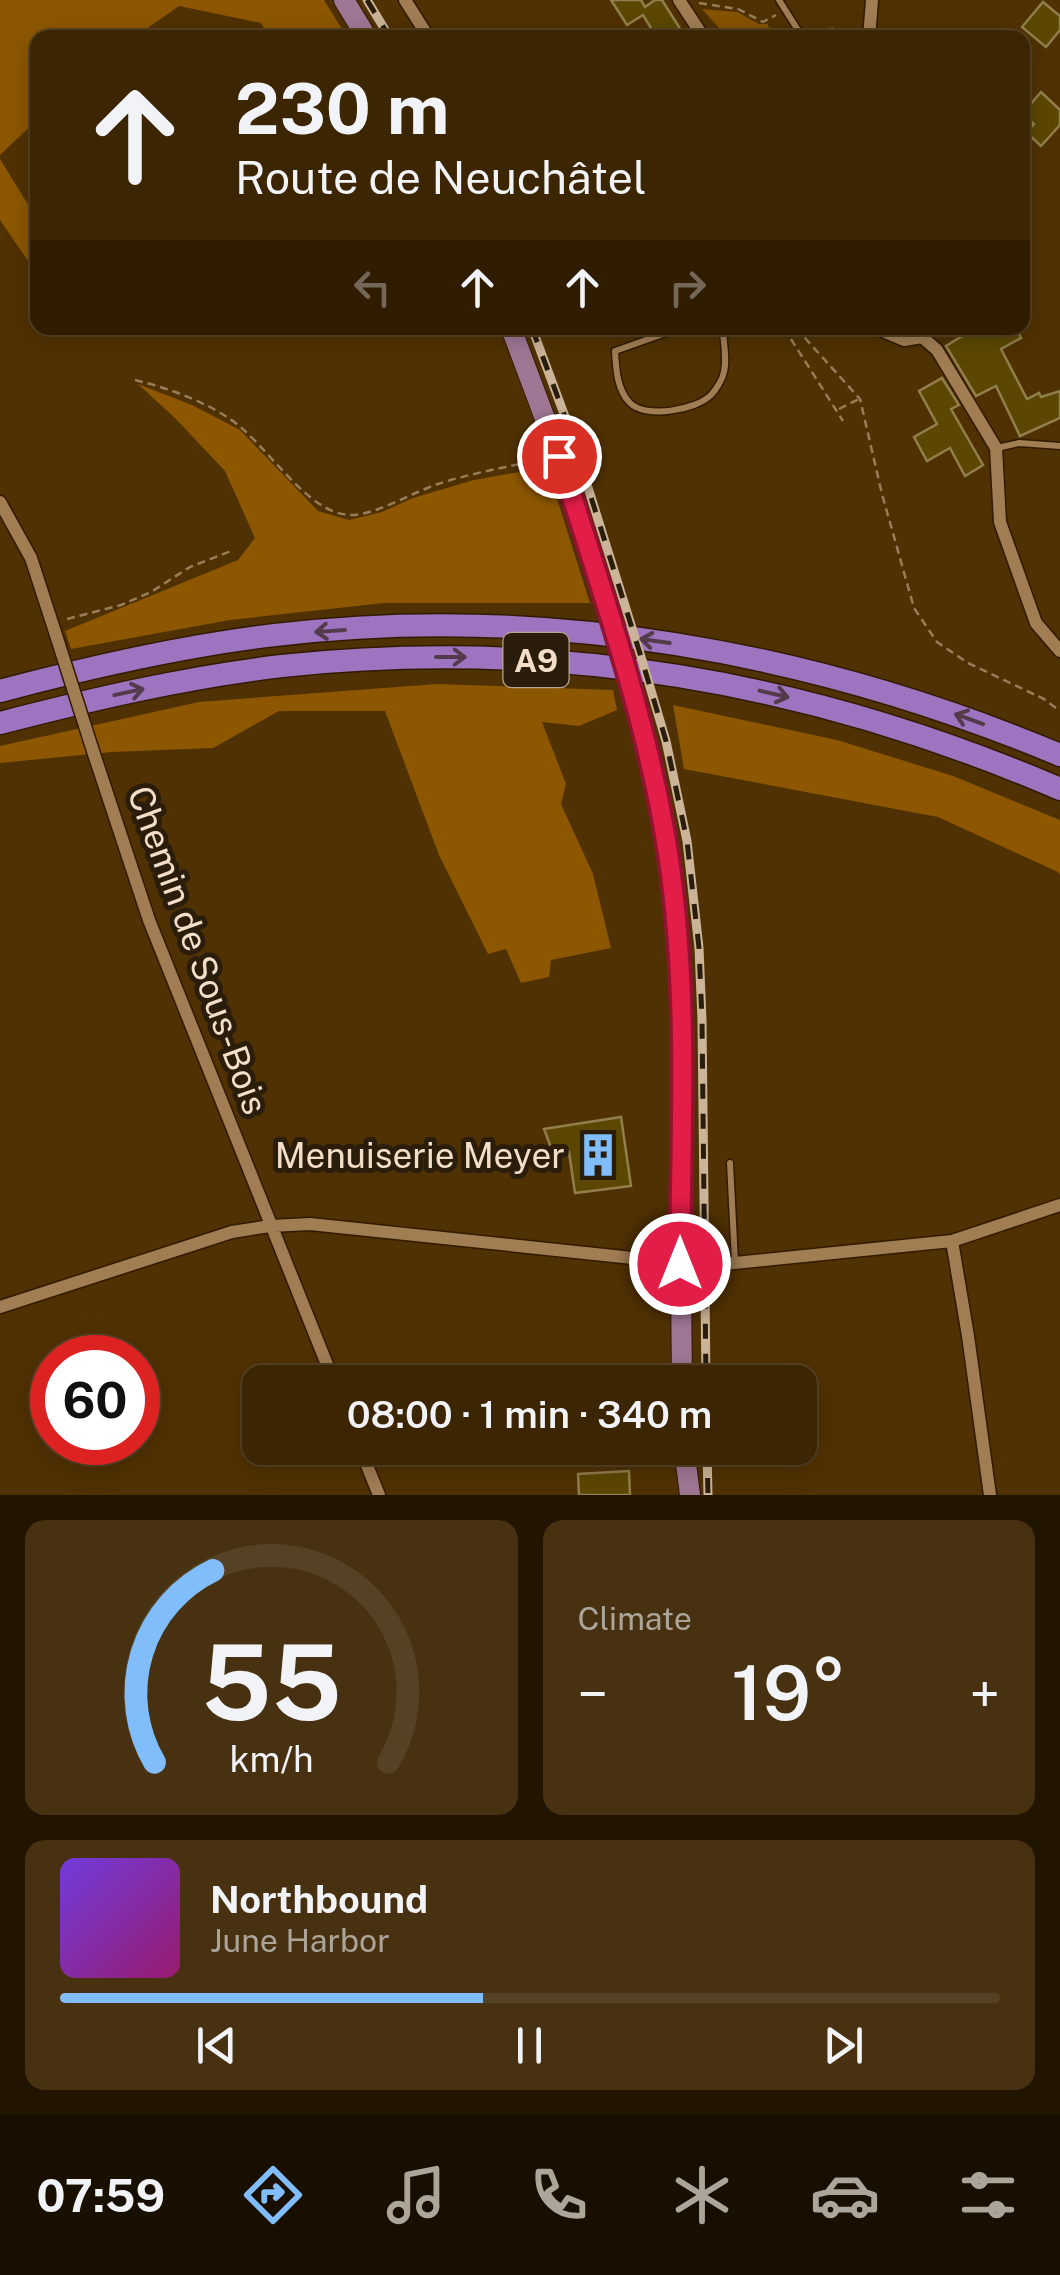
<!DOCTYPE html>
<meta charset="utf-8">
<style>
:root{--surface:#3c2502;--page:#473111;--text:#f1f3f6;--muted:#aca599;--line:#554224;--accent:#80bdfa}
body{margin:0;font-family:"Public Sans",sans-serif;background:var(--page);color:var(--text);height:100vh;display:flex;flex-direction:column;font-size:38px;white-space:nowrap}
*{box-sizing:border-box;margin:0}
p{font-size:32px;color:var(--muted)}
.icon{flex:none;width:55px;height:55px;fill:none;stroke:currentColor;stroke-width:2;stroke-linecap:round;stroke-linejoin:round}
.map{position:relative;height:1495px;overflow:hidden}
.details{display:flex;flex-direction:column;gap:25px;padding:25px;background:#211401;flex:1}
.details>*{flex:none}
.banner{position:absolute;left:30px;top:30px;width:1000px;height:305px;border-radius:20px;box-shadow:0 5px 25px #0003,0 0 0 2px var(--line);background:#3c2502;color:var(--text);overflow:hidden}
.speed{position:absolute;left:30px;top:1335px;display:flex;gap:20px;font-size:50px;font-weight:700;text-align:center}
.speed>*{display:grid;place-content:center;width:130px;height:130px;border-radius:50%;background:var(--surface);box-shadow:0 5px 25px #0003,0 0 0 2px var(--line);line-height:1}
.speed .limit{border:15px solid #d22;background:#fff;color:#111}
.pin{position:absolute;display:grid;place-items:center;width:85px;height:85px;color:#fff;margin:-42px;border:5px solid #fff;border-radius:50%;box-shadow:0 2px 10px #0007}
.me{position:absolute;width:110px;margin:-55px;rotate:0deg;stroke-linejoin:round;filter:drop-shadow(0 0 8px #0008)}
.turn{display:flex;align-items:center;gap:35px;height:210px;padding:0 40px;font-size:45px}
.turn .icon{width:130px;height:130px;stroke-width:2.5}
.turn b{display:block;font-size:70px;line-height:85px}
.lanes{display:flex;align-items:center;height:95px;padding:0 40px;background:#0003;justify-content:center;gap:50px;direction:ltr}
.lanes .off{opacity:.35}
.big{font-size:75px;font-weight:600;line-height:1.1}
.details .card{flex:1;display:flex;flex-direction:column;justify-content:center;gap:15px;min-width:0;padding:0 35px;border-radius:20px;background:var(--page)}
.details .dial{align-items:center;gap:0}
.dial svg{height:260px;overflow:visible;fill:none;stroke:var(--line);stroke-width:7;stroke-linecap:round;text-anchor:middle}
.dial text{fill:var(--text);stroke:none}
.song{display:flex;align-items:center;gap:30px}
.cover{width:120px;height:120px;border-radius:15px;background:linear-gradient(135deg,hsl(260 70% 55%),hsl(320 70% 35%))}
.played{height:10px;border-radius:5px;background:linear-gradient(90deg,var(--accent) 45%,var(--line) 45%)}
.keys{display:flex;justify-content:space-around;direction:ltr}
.heat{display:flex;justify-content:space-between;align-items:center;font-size:55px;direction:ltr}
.details .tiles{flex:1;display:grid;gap:25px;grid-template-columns:1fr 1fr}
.card:last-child{grid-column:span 2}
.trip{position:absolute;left:242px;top:1365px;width:575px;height:100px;border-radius:20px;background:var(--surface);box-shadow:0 5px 25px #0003,0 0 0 2px var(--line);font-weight:600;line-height:100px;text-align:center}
.tab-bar{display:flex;height:160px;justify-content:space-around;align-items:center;background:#180f01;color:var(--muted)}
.tab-bar .icon{width:70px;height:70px}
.tab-bar .current{color:var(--accent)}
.tab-bar b{font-size:45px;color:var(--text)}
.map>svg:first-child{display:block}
.green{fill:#855300}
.forest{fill:#8c5700}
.building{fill:#5b4701;stroke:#917e4c;stroke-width:2.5}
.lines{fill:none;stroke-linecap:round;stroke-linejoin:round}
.service-casing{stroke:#311a00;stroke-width:9}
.minor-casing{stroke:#311a00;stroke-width:15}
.primary-casing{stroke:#311a00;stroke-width:22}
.motorway-casing{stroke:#311a00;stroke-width:25}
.path{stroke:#977d59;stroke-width:2.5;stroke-dasharray:8 5;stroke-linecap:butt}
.service{stroke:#a17d54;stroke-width:6}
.minor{stroke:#a17d54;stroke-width:12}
.primary{stroke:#9f7794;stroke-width:20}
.motorway{stroke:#9e73bf;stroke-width:22}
.rail-casing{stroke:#cbb498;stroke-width:9}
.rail{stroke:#2b1d0c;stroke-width:5;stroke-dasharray:15;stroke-linecap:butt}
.minor-bridge-casing{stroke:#311a00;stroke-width:15;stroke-linecap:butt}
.primary-bridge-casing{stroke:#311a00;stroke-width:22;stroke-linecap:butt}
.minor-bridge{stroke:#a17d54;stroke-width:12}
.primary-bridge{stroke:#9f7794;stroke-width:20}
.oneway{stroke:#533b4b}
.route-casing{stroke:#92132f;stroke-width:25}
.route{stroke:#e11d48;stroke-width:18}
.labels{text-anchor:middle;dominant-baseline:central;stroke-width:10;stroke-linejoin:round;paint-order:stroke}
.shield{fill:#2b1d0c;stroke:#b7a590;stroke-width:2.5}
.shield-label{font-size:32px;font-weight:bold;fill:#f3dfc9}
.street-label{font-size:35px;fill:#f3dfc9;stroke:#2b1d0c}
.poi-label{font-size:35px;fill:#f3dfc9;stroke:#2b1d0c;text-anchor:end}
</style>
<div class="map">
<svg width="1060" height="1495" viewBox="0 0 1060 1495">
<rect width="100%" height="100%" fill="#503103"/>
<!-- green -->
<path class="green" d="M702 9 737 12 759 24H767L775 37H727Z"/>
<!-- forest -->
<path class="forest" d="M0 0H324L347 37H269L261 23 179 6 135 37 38 38 37 120 0 155Z
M0 159 37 219V274L0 220Z
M138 384 192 405 240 430 318 511 349 520 382 512 413 498 474 480 547 467 590 603H384L230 620 71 649 65 631 238 560 255 538 225 471 175 418Z
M437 684 613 690 617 710 579 726 542 722 566 784 561 804 593 874 611 948 551 960 549 977 521 983 506 949 488 954 439 855 385 711H279L213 748 112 752 0 763V746L199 702Z
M673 705 837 740 953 776 1060 820V875L1058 872 938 817 684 769Z"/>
<!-- building -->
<path class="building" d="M611 0H641L645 7 655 0H662L686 38H657L643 15 627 25Z
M1043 2 1060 16V30L1046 47 1022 27Z
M1041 92 1060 110V125L1041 146 1026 132 1034 124 1022 114Z
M975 328H1016L1021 338 1001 349 1027 399 1039 393 1041 397 1060 391V418L1020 436 996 386 976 396 946 346Z
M942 378 959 405 951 409 983 465 965 476 950 448 927 461 914 437 937 424 919 391Z
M621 1117 631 1186 575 1193 569 1152 555 1158 544 1129Z
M629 1471 630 1495H579L578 1474Z"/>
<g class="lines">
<!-- service casing -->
<g class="service-casing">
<path id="service" d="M779 0 803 38
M680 328 615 351C616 369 617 390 630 403 646 419 696 410 711 395 715 391 722 380 723 375 728 362 723 341 723 328
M997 448 1019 443 1060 446
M730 1163 735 1262"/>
</g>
<!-- minor casing -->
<g class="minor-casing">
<path id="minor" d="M405 0 429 38
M679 0 704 38
M869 38 872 0
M876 328 904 340 922 337
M918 328 922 337 937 350 996 448 1000 522 1036 623 1060 651
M0 502 31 558 55 632
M93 751 149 920 334 1382
M952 1241 968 1336 990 1495
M0 1307 232 1232 270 1226 310 1224 680 1263 715 1265 952 1241 1060 1205
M360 1448 379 1495"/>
</g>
<!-- primary casing -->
<g class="primary-casing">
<path id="primary" d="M344 0 367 38
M511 328 559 456 604 600
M636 707C658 788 673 871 679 955 684 1008 681 1062 681 1115 680 1204 681 1293 682 1382
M684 1448 690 1495"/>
</g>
<!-- motorway casing -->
<g class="motorway-casing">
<path id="motorway" d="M0 691C90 667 182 646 275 635 543 603 812 651 1060 755
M0 723C93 699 187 677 282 666 555 637 809 681 1060 789"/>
</g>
<!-- path -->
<path class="path" d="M699 3 738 9 763 22 776 15
M817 38 833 28
M784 328 843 421
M796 328 860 399 882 494 914 608 937 642 968 663 1044 699 1060 711
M135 380C167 388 199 399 227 417 266 441 306 515 351 515 376 515 413 492 438 484 471 473 508 467 543 459
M839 409 859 399
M67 619 121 605 151 592 190 567 231 551"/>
<!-- service -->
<use href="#service" class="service"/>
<!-- minor -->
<use href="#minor" class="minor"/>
<!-- primary -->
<use href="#primary" class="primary"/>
<!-- motorway -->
<use href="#motorway" class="motorway"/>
<!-- rail casing -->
<g class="rail-casing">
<path id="rail" d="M367 0 390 38
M532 328 570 430 642 660 666 741 687 841 699 948 702 1020 706 1382
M707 1448 708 1495"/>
</g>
<!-- rail -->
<use href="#rail" class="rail"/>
<!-- minor-bridge casing -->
<g class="minor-bridge-casing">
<path id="minor-bridge" d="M55 632 93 751"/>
</g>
<!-- primary-bridge casing -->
<g class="primary-bridge-casing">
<path id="primary-bridge" d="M604 600 636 707"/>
</g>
<!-- minor-bridge -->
<use href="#minor-bridge" class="minor-bridge"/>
<!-- primary-bridge -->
<use href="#primary-bridge" class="primary-bridge"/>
</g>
<!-- one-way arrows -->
<defs><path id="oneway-shaft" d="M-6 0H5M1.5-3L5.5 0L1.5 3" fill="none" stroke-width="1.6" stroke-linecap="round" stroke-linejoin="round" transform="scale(2.5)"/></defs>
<g class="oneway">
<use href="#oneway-shaft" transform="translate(330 631) rotate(176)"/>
<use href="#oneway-shaft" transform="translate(655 641) rotate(-172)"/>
<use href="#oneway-shaft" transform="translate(451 657)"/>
<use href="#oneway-shaft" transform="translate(129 692) rotate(-12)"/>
<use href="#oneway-shaft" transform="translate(774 694) rotate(13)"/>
<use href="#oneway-shaft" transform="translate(969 719) rotate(-160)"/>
</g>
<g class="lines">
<!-- route casing -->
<g class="route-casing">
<path id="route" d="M559 456C600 585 647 718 668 853 689 989 681 1127 680 1264"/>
</g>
<!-- route -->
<use href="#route" class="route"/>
</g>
<!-- icons -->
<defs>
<g id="building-bare" transform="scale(3.45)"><path d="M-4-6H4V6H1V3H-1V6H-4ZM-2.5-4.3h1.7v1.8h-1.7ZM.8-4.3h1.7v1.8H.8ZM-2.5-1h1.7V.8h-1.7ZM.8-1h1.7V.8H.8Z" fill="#80bdfa" stroke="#2b1d0c" stroke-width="2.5" paint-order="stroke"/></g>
</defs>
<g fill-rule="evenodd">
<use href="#building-bare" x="598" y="1155"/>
</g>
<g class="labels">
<!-- shield labels -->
<rect class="shield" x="503.5" y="633" width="65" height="54" rx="8"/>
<g class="shield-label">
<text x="536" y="660">A9</text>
</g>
<!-- street labels -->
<g class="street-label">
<text transform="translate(198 950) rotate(70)">Chemin de Sous-Bois</text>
</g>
<!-- poi labels -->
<g class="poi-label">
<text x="565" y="1155">Menuiserie Meyer</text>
</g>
</g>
</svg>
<div class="speed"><div class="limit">60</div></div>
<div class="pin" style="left:559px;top:456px;background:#d93025"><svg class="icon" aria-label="arrive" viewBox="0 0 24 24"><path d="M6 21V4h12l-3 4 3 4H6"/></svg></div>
<svg class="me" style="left:680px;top:1264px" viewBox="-20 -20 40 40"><circle r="17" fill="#e11d48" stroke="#fff" stroke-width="3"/><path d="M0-11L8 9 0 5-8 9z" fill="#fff"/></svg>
<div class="trip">08:00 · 1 min · 340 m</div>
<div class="banner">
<div class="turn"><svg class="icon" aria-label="ahead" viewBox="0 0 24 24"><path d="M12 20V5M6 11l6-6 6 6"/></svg><div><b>230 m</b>Route de Neuchâtel</div></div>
<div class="lanes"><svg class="icon off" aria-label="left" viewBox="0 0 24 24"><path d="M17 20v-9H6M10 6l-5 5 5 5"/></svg><svg class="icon" aria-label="ahead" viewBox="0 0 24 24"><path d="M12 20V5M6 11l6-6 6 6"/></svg><svg class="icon" aria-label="ahead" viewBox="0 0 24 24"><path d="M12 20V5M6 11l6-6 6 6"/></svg><svg class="icon off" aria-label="right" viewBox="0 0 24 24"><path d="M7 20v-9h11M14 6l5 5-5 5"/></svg></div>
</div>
</div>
<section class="details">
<div class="tiles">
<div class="card dial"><svg viewBox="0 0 100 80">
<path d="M14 69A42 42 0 1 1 86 69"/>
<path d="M14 69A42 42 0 0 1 32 10" stroke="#80bdfa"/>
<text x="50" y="56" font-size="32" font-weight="700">55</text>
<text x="50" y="72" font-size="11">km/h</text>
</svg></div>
<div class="card"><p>Climate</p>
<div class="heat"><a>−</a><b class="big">19°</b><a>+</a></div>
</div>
<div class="card">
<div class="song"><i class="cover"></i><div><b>Northbound</b><p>June Harbor</p></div></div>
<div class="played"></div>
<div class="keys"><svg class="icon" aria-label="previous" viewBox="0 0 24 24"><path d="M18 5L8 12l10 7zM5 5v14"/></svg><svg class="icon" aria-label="pause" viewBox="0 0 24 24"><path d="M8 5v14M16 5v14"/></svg><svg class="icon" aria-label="next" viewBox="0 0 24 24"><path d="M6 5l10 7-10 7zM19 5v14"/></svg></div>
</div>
</div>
</section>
<nav class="tab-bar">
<b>07:59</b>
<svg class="icon current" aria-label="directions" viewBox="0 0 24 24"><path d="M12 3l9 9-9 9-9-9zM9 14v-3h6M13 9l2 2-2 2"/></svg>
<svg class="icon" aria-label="music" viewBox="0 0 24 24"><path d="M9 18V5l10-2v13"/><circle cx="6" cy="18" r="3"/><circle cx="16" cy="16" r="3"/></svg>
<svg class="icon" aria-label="phone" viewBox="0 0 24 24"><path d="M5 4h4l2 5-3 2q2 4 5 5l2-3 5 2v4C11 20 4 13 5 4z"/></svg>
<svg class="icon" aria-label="climate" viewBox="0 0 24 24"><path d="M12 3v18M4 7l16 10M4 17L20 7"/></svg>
<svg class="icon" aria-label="car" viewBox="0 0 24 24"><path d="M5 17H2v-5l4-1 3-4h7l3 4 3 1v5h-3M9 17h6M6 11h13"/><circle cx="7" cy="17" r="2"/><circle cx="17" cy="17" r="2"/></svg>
<svg class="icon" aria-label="filters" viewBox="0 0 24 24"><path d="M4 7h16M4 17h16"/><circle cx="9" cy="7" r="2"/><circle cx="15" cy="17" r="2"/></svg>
</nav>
